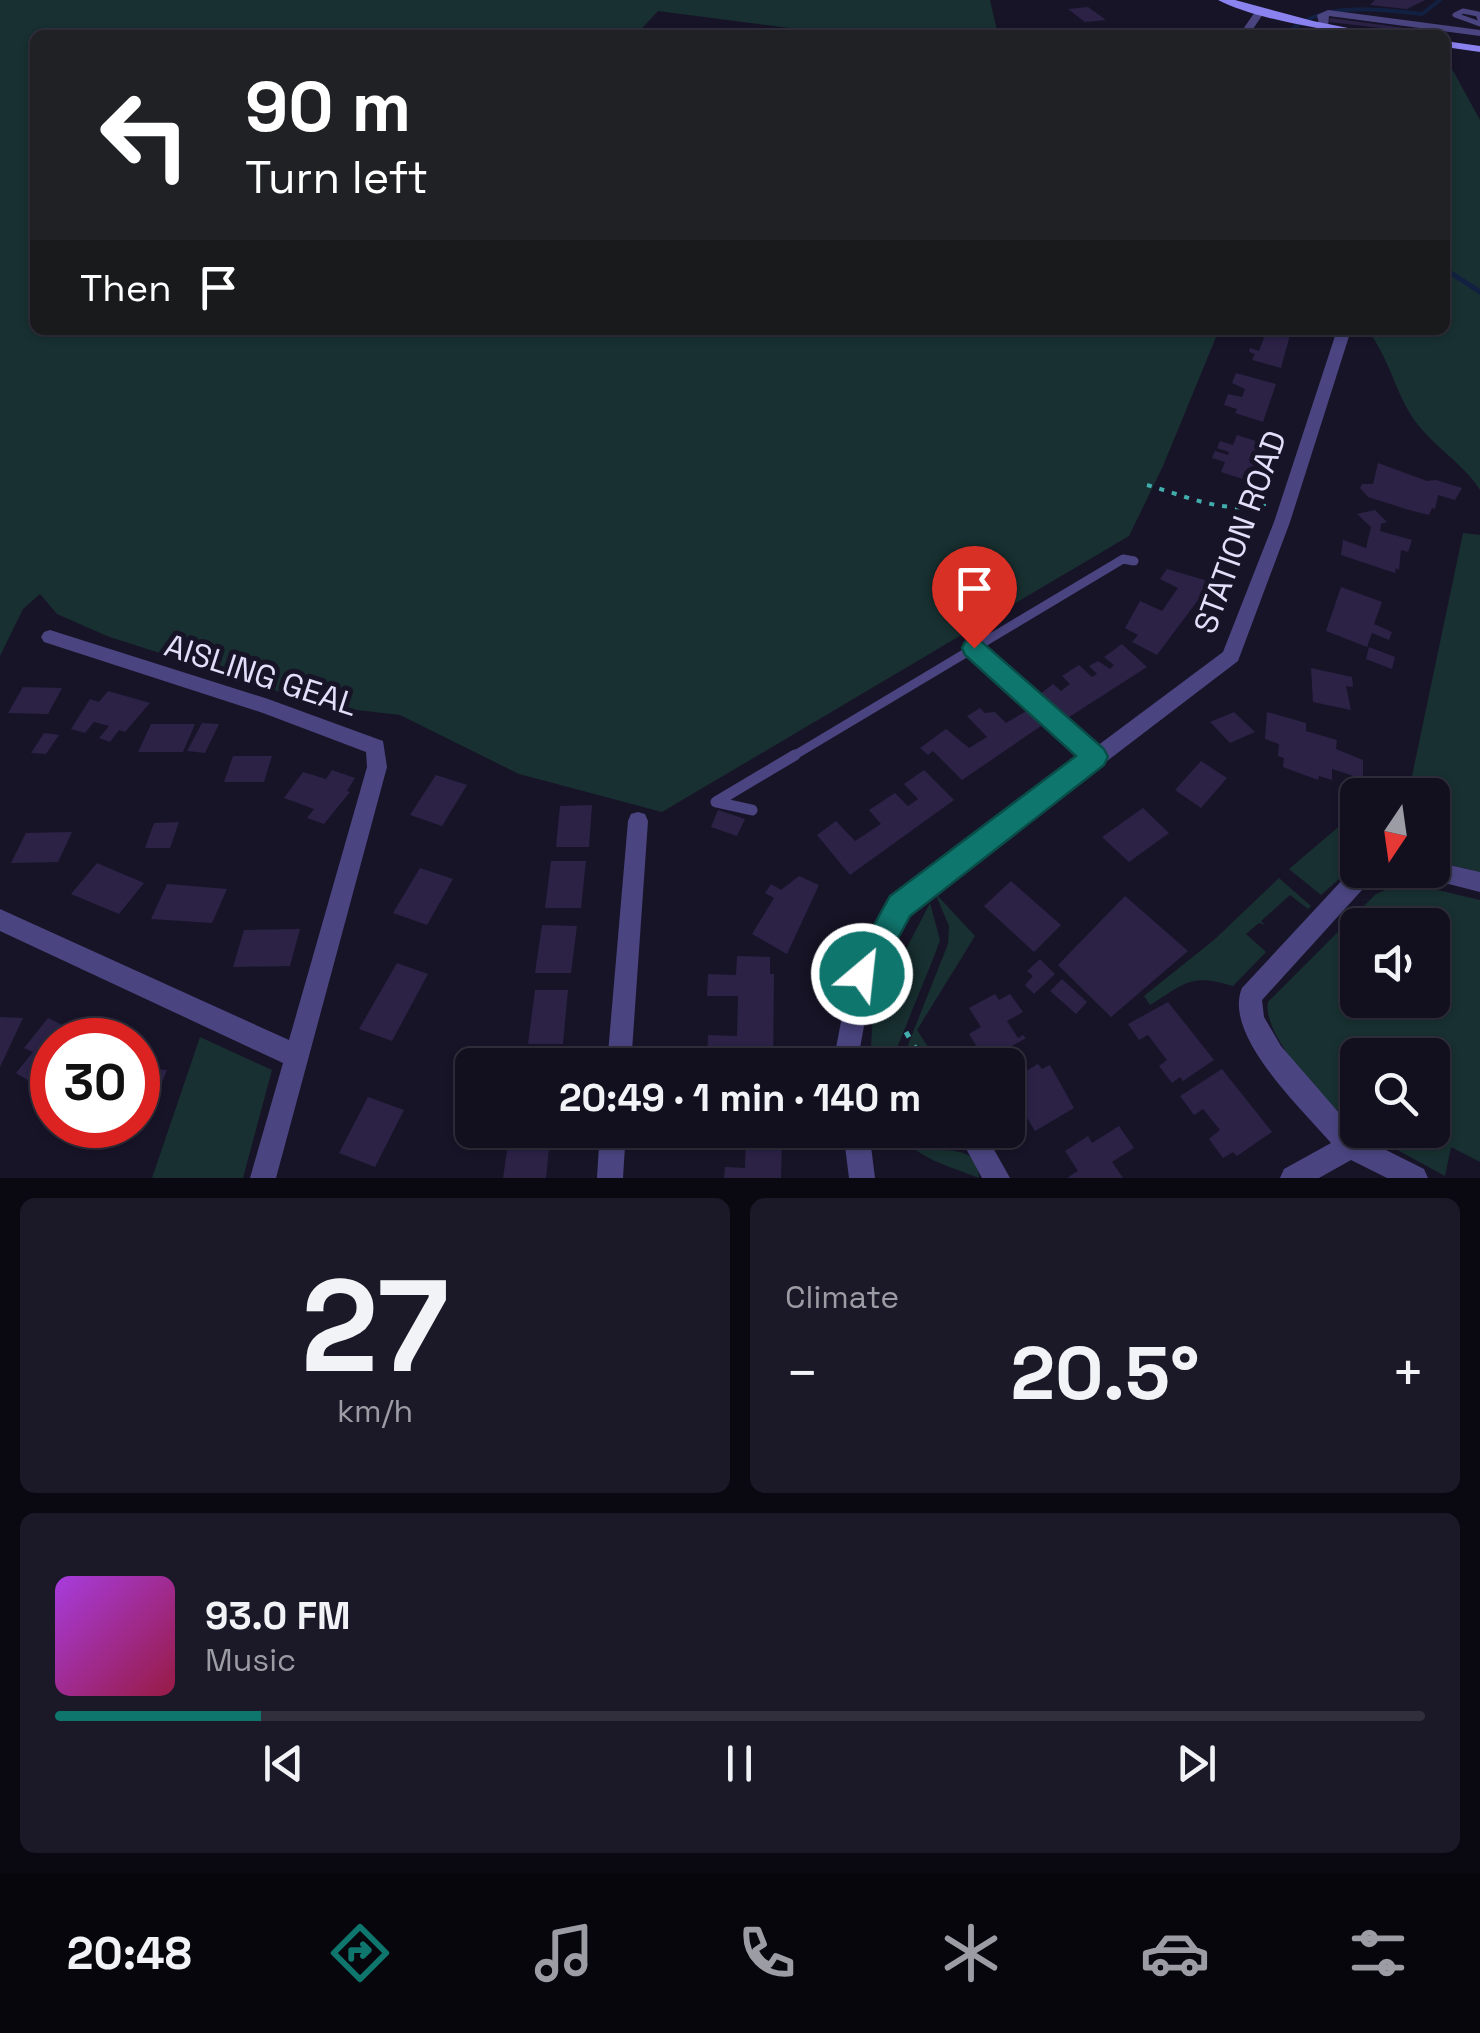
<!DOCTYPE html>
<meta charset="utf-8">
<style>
:root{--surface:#120f1e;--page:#1b1827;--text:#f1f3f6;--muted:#9c9ca4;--line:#312f3c;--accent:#0f766e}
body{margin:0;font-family:"Space Grotesk",sans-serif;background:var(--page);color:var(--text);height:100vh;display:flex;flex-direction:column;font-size:38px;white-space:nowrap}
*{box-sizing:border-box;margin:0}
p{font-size:32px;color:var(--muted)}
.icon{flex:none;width:55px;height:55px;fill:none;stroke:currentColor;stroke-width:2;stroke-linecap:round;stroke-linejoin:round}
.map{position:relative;height:1178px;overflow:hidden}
.details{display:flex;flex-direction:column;gap:20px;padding:20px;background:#0a0810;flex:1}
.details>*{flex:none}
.hud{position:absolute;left:30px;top:30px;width:1420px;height:305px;border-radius:15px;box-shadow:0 2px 8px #0004,0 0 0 2px var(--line);background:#202124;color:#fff;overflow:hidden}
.needle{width:65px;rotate:193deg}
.controls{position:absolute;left:1340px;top:778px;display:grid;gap:20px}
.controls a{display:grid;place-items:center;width:110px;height:110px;border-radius:15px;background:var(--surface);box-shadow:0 2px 8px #0004,0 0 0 2px var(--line);font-size:50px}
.speed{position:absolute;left:30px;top:1018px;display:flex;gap:20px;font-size:50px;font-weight:700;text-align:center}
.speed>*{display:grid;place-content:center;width:130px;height:130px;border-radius:50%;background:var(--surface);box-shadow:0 2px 8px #0004,0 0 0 2px var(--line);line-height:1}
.speed .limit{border:15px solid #d22;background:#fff;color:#111}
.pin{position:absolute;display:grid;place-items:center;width:85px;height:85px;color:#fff;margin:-102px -42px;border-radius:50% 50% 50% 0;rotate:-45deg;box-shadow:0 0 10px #0007}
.pin .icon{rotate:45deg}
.me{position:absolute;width:110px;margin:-55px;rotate:28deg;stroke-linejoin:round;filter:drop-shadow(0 0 8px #0008)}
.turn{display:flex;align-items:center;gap:35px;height:210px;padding:0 50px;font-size:45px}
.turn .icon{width:130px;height:130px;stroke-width:2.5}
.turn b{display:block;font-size:70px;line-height:85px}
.then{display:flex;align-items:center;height:95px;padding:0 50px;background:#0003;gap:20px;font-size:38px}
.big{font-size:75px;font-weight:600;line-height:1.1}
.details .card{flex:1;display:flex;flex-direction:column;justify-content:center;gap:15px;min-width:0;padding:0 35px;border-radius:15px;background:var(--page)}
.details .dial{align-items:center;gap:0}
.dial b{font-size:130px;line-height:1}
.song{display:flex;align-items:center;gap:30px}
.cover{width:120px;height:120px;border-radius:15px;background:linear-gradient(135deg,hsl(280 70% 55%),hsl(340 70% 35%))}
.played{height:10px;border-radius:5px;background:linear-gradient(90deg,var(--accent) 15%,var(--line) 15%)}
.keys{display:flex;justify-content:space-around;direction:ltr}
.heat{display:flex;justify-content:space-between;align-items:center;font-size:55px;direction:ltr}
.details .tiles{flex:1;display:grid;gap:20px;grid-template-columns:1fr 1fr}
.card:last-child{grid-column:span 2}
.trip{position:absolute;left:455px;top:1048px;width:570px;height:100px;border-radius:15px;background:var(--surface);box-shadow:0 2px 8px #0004,0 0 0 2px var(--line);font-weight:600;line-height:100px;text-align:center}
.tabs{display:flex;height:160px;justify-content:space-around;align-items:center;background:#07060c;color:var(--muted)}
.tabs .icon{width:70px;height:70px}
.tabs .selected{color:var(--accent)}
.tabs b{font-size:45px;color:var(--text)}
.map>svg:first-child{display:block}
.green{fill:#183031;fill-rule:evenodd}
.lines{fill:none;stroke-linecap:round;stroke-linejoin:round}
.stream-far1{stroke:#122142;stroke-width:4}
.stream{stroke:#122142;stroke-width:5}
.building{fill:#2b2246}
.path-far1{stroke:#41adac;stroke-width:4;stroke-dasharray:5 8;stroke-linecap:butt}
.path{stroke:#41adac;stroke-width:5;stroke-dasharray:6 10;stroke-linecap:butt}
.lane-far2{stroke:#4a4580;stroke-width:5}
.lane-far1{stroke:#4a4580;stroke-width:9}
.lane{stroke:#4a4580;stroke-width:11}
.street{fill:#4a4580;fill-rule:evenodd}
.secondary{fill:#8a82ee;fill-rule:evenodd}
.route{fill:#0f766e;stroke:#0a4d48;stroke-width:2.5}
.labels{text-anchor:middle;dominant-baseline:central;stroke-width:10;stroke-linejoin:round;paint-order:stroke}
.street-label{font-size:32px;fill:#e3dffb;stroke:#181428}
</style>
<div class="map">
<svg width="1480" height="1178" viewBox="0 0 1480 1178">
<rect width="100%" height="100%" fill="#181428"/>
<!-- green -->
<path class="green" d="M0 0H990L998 35H844L658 11 636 35H35V330H1219L1163 466 1129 536 662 812 519 774 400 715 323 706 107 636 57 614 40 594 23 609 0 656Z
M1446 58 1480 120V490C1463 463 1434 447 1415 421 1395 393 1389 356 1367 330H1445Z
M1463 533 1480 535V872L1451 865 1448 848 1439 836 1433 837 1432 795H1408Z
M1356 812 1357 863 1321 895 1289 869Z
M1279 878 1311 906 1308 909 1290 895 1261 921 1265 925 1259 923 1246 934 1266 952 1233 986C1190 973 1186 983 1150 1005L1144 996 1215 939Z
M1404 882 1480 900V1162L1451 1147 1445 1176 1361 1130H1432V1055H1358L1357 1128C1331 1107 1261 1037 1268 1002L1376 894ZM1358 925H1432V1000H1358Z
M935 893 975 936 917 1030 940 1065H928L925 1061 921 1065H900L948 944 949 926Z
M930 903 940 940 935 954 890 1065H870L873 1013Z
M200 1037 272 1070 243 1178H152Z
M899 1130H918L929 1149C953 1152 978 1146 979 1178 953 1167 911 1158 899 1130Z"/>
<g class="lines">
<!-- stream-far1 -->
<path class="stream-far1" d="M1285 35C1322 0 1375 9 1422 14L1440 0"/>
<!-- stream -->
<path class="stream" d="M1445 269 1480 292"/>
</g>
<!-- building -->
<path class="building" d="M1375 0H1425L1407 9 1370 5Z
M1088 7 1106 20 1085 22 1068 9Z
M1330 18 1443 33 1442 35 1329 22Z
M1267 330 1291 331 1281 368 1252 360 1255 354 1249 352 1250 348 1259 351Z
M1236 373 1276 384 1263 422 1235 413 1237 409 1224 405 1228 394 1242 397 1245 389 1232 383Z
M1237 435 1262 443 1249 481 1221 472 1225 462 1212 458 1215 451 1228 455 1229 452 1217 448 1220 441 1233 445Z
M1378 463 1427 481 1436 480 1462 488 1455 500 1438 495 1435 509 1432 508 1429 515 1409 510 1368 497 1360 488 1362 484H1373Z
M1375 510 1387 522 1381 524 1380 531 1412 540 1408 552 1401 550 1399 570 1396 568 1395 573 1341 555 1343 540 1366 548 1371 527 1357 514Z
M1167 569 1208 581 1204 586 1207 588 1157 655 1132 642 1138 635 1125 628 1140 601 1162 611 1178 588 1160 579Z
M1341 587 1382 602 1374 624 1392 632 1389 640 1372 633 1367 647 1326 631Z
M1122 644 1147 667 1066 719 1039 695 1053 684 1061 691 1070 684 1062 676 1079 665 1092 677 1097 674 1089 666 1098 661 1110 669 1114 665 1104 657Z
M1369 647 1395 657 1392 669 1366 659Z
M1311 668 1352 677 1353 687 1346 686 1351 710 1313 702Z
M23 687 62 688 48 714 8 713Z
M108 691 150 703 125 732 119 730 110 742 99 738 109 726 94 722 85 733 71 729 90 699 99 702Z
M980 708 985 713 995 712 1006 723 1028 710 1044 724 962 780 933 751 928 755 920 748 946 729 969 748 987 737 967 716Z
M1234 712 1255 732 1230 743 1210 722Z
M1267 712 1306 723V731L1337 740 1336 749 1363 760V779L1332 769V780L1319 776 1318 780 1283 767 1284 758 1278 756 1279 744 1265 739Z
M202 723 219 724 205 753 187 751Z
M151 724H195L183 752H138Z
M44 733 59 735 46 754 31 753Z
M233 756H272L264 782H224Z
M1201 761 1227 778 1201 808 1175 790Z
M332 770 355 778 347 791 350 792 324 824 307 818 314 809 284 798 303 772 326 779Z
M924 770 954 800 850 875 817 835 836 821 855 841 881 824 869 810 895 793 908 806 918 799 904 784Z
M436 775 467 785 442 826 410 815Z
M592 805 589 847H556L560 806Z
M1143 808 1169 833 1129 862 1102 837Z
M718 810 745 819 737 836 711 827Z
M179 822 170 848H145L154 823Z
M72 832 58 862 11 863 26 833Z
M551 861H586L581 908H545Z
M97 863 144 883 119 914 71 894Z
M420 868 453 879 427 925 393 913Z
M799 876 819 885 787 954 752 934 774 898 765 893 771 884 781 890Z
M1011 881 1061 925 1034 952 984 906Z
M167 884 227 889 212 923 151 919Z
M1125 896 1188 951 1111 1017 1058 965Z
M542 925 577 926 571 973H535Z
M300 929 290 966 233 967 244 930Z
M737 956 770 957V974H774L773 1065H737V1058L707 1057 708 1035 737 1036 738 996H707L708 974 736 975Z
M1040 959 1055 974 1034 994 1025 985 1033 976 1027 971Z
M397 963 428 974 392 1041 359 1029Z
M1062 979 1087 1002 1076 1014 1050 991Z
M535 990H568L563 1044H528Z
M995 994 999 1000 1010 994 1023 1012 1007 1021 1018 1038 1023 1035 1026 1038 986 1061 969 1034 981 1027 969 1008Z
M1168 1002 1214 1060 1183 1081 1180 1077 1172 1083 1159 1066 1167 1060 1148 1035 1139 1040 1128 1024Z
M0 1017 23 1018 0 1067Z
M48 1018 92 1040H52V1073L43 1068 31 1082 16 1073 33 1052 24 1048Z
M1038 1064 1042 1069 1050 1065 1074 1108 1035 1131 1018 1104 1025 1101 1011 1080Z
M138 1068 167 1070 149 1116 138 1115Z
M1222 1069 1272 1132 1237 1156 1233 1152 1223 1158 1209 1139 1220 1130 1203 1109 1194 1115 1180 1096Z
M368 1097 404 1110 375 1167 339 1153Z
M1119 1126 1134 1148 1112 1162 1123 1178H1067L1078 1171 1065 1151 1088 1136 1092 1143Z
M510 1130H551L546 1178H503Z
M746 1135 782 1137 781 1178H724L725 1167 745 1168Z"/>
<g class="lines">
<!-- path-far1 -->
<path class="path-far1" d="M1147 485C1186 496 1227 516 1268 503"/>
<!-- path -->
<path class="path" d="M906 1032 925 1065"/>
<!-- lane-far2 -->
<path class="lane-far2" d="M1480 19 1478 14 1463 11 1455 15 1480 24"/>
<!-- lane-far1 -->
<path class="lane-far1" d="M974 648 1095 757
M790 758 1123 559 1134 561"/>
<!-- lane -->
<path class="lane" d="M752 810 716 802 795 755"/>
<!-- street -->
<path class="street" d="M1257 9 1265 11 1249 35H1239Z
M1328 10 1480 30V36L1329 16 1328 27 1320 29 1317 15Z
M1337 330H1351L1290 522 1238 661 908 913 873 977 860 1048 861 1065H837L836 1048 850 974 892 899 1223 652 1274 522Z
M50 630 268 699 383 741 387 767 276 1178H250L283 1063 0 931V909L289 1040 367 767 366 752 263 713 44 642 41 637 44 632Z
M638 812 645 814 648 821 631 1065H607L628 821 631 814Z
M1432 861 1480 872V892L1421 877 1418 870H1432Z
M1358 870H1388L1385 877 1362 890 1262 1000 1264 1017 1281 1046 1360 1137 1424 1169 1428 1178H1387L1351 1160 1319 1178H1280L1284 1169 1331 1143C1303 1110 1222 1035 1242 988L1346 876Z
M600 1130H626L623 1178H597Z
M843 1130H869L875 1178H849Z
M956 1130H983L1010 1178H982Z"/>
<!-- secondary -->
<path class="secondary" d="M1218 0H1235L1313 21 1383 35C1342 35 1254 19 1218 0Z
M1445 41 1480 46V52L1445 47Z"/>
</g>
<!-- route -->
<path class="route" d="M974 639 982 642 1104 749 1108 757 1104 765 910 916 873 984 862 989 851 984 847 974 890 896 1076 756 965 655 962 648 965 642Z"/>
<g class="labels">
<!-- street labels -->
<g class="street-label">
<text transform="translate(1240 532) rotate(-70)">STATION ROAD</text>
<text transform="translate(261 675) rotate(18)">AISLING GEAL</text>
</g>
</g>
</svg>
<div class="controls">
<a><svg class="needle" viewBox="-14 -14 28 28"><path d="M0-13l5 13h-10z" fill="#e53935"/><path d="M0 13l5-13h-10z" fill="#9c9ca4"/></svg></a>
<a><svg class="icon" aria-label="sound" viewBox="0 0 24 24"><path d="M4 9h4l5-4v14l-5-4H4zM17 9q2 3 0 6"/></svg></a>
<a><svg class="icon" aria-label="search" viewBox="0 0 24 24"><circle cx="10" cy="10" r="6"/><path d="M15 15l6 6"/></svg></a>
</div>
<div class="speed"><div class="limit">30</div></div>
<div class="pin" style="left:974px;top:648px;background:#d93025"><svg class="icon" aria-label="arrive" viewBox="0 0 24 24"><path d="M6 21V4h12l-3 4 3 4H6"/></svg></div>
<svg class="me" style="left:862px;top:974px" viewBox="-20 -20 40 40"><circle r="17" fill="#0f766e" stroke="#fff" stroke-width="3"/><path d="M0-11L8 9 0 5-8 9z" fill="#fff"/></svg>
<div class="trip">20:49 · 1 min · 140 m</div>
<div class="hud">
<div class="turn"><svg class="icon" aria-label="left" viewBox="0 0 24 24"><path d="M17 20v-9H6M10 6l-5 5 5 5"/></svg><div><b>90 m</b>Turn left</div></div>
<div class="then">Then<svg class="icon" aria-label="arrive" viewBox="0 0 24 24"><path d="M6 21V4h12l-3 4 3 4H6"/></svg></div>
</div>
</div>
<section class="details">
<div class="tiles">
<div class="card dial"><b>27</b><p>km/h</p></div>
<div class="card"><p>Climate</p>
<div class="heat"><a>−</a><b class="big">20.5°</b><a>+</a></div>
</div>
<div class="card">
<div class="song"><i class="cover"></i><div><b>93.0 FM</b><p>Music</p></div></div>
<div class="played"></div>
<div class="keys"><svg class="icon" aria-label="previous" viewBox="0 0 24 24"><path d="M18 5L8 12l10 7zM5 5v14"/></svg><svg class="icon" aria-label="pause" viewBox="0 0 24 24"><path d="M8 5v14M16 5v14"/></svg><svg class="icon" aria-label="next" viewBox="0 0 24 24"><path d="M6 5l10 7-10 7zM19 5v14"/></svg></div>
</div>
</div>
</section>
<nav class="tabs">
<b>20:48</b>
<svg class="icon selected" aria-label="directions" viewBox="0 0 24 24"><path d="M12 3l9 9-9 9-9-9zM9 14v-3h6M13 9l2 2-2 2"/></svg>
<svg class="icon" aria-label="music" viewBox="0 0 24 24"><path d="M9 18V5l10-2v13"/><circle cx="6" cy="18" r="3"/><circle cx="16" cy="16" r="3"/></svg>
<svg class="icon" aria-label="phone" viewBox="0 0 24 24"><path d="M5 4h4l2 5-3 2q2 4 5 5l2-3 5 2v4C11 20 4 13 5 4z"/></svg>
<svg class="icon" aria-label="climate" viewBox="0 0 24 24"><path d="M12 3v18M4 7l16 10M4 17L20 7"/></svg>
<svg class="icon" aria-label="car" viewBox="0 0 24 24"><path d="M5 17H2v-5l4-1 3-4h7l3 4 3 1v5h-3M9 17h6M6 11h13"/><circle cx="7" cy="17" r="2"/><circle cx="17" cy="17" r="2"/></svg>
<svg class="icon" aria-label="filters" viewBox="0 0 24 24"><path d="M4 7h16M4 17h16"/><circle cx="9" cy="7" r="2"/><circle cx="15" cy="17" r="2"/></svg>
</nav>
